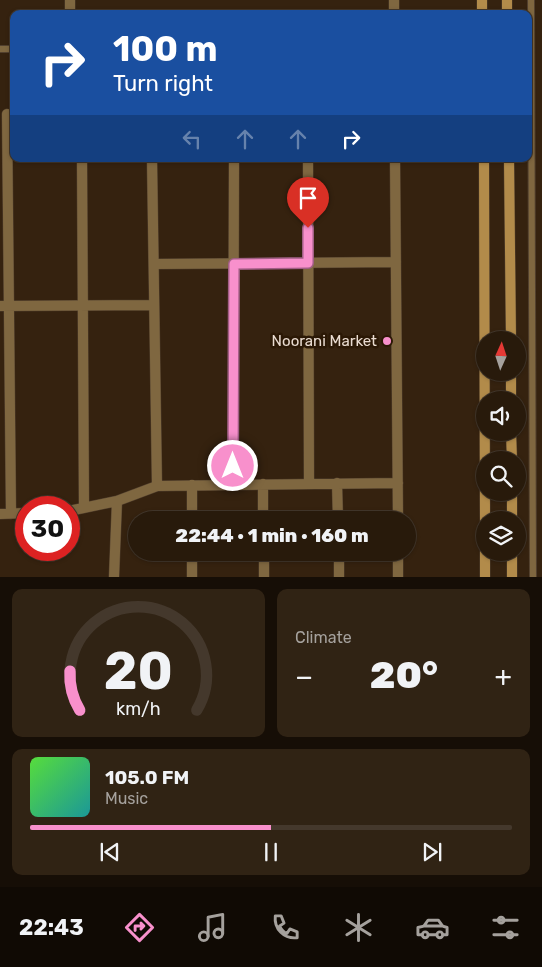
<!DOCTYPE html>
<meta charset="utf-8">
<style>
:root{--surface:#281a0b;--page:#302314;--text:#f1f3f6;--muted:#a5a19d;--line:#44382c;--accent:#f890cc}
body{margin:0;font-family:Rubik,sans-serif;background:var(--page);color:var(--text);height:100vh;display:flex;flex-direction:column;font-size:19px;white-space:nowrap}
*{box-sizing:border-box;margin:0}
p{font-size:16px;color:var(--muted)}
.icon{flex:none;width:28px;height:28px;fill:none;stroke:currentColor;stroke-width:2;stroke-linecap:round;stroke-linejoin:round}
.map{position:relative;height:577px;overflow:hidden}
.drawer{display:flex;flex-direction:column;gap:12px;padding:12px;background:#160e06;flex:1}
.drawer>*{flex:none}
.hud{position:absolute;left:10px;top:10px;width:522px;height:152px;border-radius:10px;box-shadow:0 1px 4px #0004,0 0 0 1px var(--line);background:#1a4fa0;color:#fff;overflow:hidden}
.needle{width:32px;rotate:3deg}
.tools{position:absolute;left:476px;top:331px;display:grid;gap:10px}
.tools a{display:grid;place-items:center;width:50px;height:50px;border-radius:50%;background:var(--surface);box-shadow:0 1px 4px #0004,0 0 0 1px var(--line);font-size:25px}
.speed{position:absolute;left:15px;top:496px;display:flex;gap:10px;font-size:25px;font-weight:700;text-align:center}
.speed>*{display:grid;place-content:center;width:65px;height:65px;border-radius:50%;background:var(--surface);box-shadow:0 1px 4px #0004,0 0 0 1px var(--line);line-height:1}
.speed .limit{border:8px solid #d22;background:#fff;color:#111}
.pin{position:absolute;display:grid;place-items:center;width:42px;height:42px;color:#fff;margin:-51px -21px;border-radius:50% 50% 50% 0;rotate:-45deg;box-shadow:0 0 5px #0007}
.pin .icon{rotate:45deg}
.me{position:absolute;width:55px;margin:-28px;rotate:0deg;stroke-linejoin:round;filter:drop-shadow(0 0 4px #0008)}
.turn{display:flex;align-items:center;gap:18px;height:105px;padding:0 20px;font-size:22px}
.turn .icon{width:65px;height:65px;stroke-width:2.5}
.turn b{display:block;font-size:35px;line-height:42px}
.lanes{display:flex;align-items:center;height:48px;padding:0 20px;background:#0003;justify-content:center;gap:25px;direction:ltr}
.lanes .off{opacity:.35}
.big{font-size:38px;font-weight:800;line-height:1.1}
.drawer .card{flex:1;display:flex;flex-direction:column;justify-content:center;gap:8px;min-width:0;padding:0 18px;border-radius:10px;background:var(--page)}
.drawer .dial{align-items:center;gap:0}
.dial svg{height:130px;overflow:visible;fill:none;stroke:var(--line);stroke-width:7;stroke-linecap:round;text-anchor:middle}
.dial text{fill:var(--text);stroke:none}
.song{display:flex;align-items:center;gap:15px}
.cover{width:60px;height:60px;border-radius:8px;background:linear-gradient(135deg,hsl(110 70% 55%),hsl(180 70% 35%))}
.played{height:5px;border-radius:2px;background:linear-gradient(90deg,var(--accent) 50%,var(--line) 50%)}
.keys{display:flex;justify-content:space-around;direction:ltr}
.heat{display:flex;justify-content:space-between;align-items:center;font-size:28px;direction:ltr}
.drawer .tiles{flex:1;display:grid;gap:12px;grid-template-columns:1fr 1fr}
.card:last-child{grid-column:span 2}
.trip{position:absolute;left:128px;top:511px;width:288px;height:50px;border-radius:25px;background:var(--surface);box-shadow:0 1px 4px #0004,0 0 0 1px var(--line);font-weight:800;line-height:50px;text-align:center}
.dock{display:flex;height:80px;justify-content:space-around;align-items:center;background:#100a04;color:var(--muted)}
.dock .icon{width:35px;height:35px}
.dock .current{color:var(--accent)}
.dock b{font-size:22px;color:var(--text)}
.map>svg:first-child{display:block}
.lines{fill:none;stroke-linecap:round;stroke-linejoin:round}
.service-casing{stroke:#52402e;stroke-width:8}
.minor-casing{stroke:#52402e;stroke-width:11}
.secondary-casing{stroke:#52402e;stroke-width:11}
.service{stroke:#7f6740;stroke-width:6}
.minor{stroke:#7f6740;stroke-width:10}
.secondary{stroke:#b28b4a;stroke-width:10}
.route-casing{stroke:#a15e85;stroke-width:12}
.route{stroke:#f890cc;stroke-width:9}
.poi-dot{fill:#f890cc;stroke:#2b1805;stroke-width:2}
.labels{text-anchor:middle;dominant-baseline:central;stroke-width:5;stroke-linejoin:round;paint-order:stroke}
.poi-label{font-size:15px;fill:#eadcd1;stroke:#2b1805;text-anchor:end}
</style>
<div class="map">
<svg width="542" height="577" viewBox="0 0 542 577">
<rect width="100%" height="100%" fill="#35220f"/>
<g class="lines">
<!-- service casing -->
<g class="service-casing">
<path id="service" d="M531 0 533 577
M0 49H14"/>
</g>
<!-- minor casing -->
<g class="minor-casing">
<path id="minor" d="M70 0V14
M394 0V14
M7 114 11 514
M82 159 84 508
M308 159 309 484
M395 159 398 520
M154 264 396 262
M0 306 154 305
M337 483 338 520
M263 484V520
M233 485 234 159
M157 486 398 483
M69 511 117 501 157 486 152 159
M0 514 26 513
M192 520V485
M264 552V577
M339 552V577
M398 552V577
M114 577 117 501
M192 577V552"/>
</g>
<!-- secondary casing -->
<g class="secondary-casing">
<path id="secondary" d="M482 0V14
M507 0V14
M484 159 485 520
M509 159 511 340
M511 372V400
M511 432 512 460
M512 492V520
M485 552V577
M512 552V577"/>
</g>
<!-- service -->
<use href="#service" class="service"/>
<!-- minor -->
<use href="#minor" class="minor"/>
<!-- secondary -->
<use href="#secondary" class="secondary"/>
</g>
<g class="lines">
<!-- route casing -->
<g class="route-casing">
<path id="route" d="M233 466 234 264 308 263V228"/>
</g>
<!-- route -->
<use href="#route" class="route"/>
</g>
<!-- markers -->
<circle class="poi-dot" cx="387" cy="341" r="5"/>
<g class="labels">
<!-- poi labels -->
<g class="poi-label">
<text x="377" y="341">Noorani Market</text>
</g>
</g>
</svg>
<div class="tools">
<a><svg class="needle" viewBox="-14 -14 28 28"><path d="M0-13l5 13h-10z" fill="#e53935"/><path d="M0 13l5-13h-10z" fill="#a5a19d"/></svg></a>
<a><svg class="icon" aria-label="sound" viewBox="0 0 24 24"><path d="M4 9h4l5-4v14l-5-4H4zM17 9q2 3 0 6"/></svg></a>
<a><svg class="icon" aria-label="search" viewBox="0 0 24 24"><circle cx="10" cy="10" r="6"/><path d="M15 15l6 6"/></svg></a>
<a><svg class="icon" aria-label="layers" viewBox="0 0 24 24"><path d="M12 4l9 5-9 5-9-5zM3 14l9 5 9-5"/></svg></a>
</div>
<div class="speed"><div class="limit">30</div></div>
<div class="pin" style="left:308px;top:228px;background:#d93025"><svg class="icon" aria-label="arrive" viewBox="0 0 24 24"><path d="M6 21V4h12l-3 4 3 4H6"/></svg></div>
<svg class="me" style="left:233px;top:466px" viewBox="-20 -20 40 40"><circle r="17" fill="#f890cc" stroke="#fff" stroke-width="3"/><path d="M0-11L8 9 0 5-8 9z" fill="#fff"/></svg>
<div class="trip">22:44 · 1 min · 160 m</div>
<div class="hud">
<div class="turn"><svg class="icon" aria-label="right" viewBox="0 0 24 24"><path d="M7 20v-9h11M14 6l5 5-5 5"/></svg><div><b>100 m</b>Turn right</div></div>
<div class="lanes"><svg class="icon off" aria-label="left" viewBox="0 0 24 24"><path d="M17 20v-9H6M10 6l-5 5 5 5"/></svg><svg class="icon off" aria-label="ahead" viewBox="0 0 24 24"><path d="M12 20V5M6 11l6-6 6 6"/></svg><svg class="icon off" aria-label="ahead" viewBox="0 0 24 24"><path d="M12 20V5M6 11l6-6 6 6"/></svg><svg class="icon" aria-label="right" viewBox="0 0 24 24"><path d="M7 20v-9h11M14 6l5 5-5 5"/></svg></div>
</div>
</div>
<section class="drawer">
<div class="tiles">
<div class="card dial"><svg viewBox="0 0 100 80">
<path d="M14 69A42 42 0 1 1 86 69"/>
<path d="M14 69A42 42 0 0 1 8 45" stroke="#f890cc"/>
<text x="50" y="56" font-size="32" font-weight="700">20</text>
<text x="50" y="72" font-size="11">km/h</text>
</svg></div>
<div class="card"><p>Climate</p>
<div class="heat"><a>−</a><b class="big">20°</b><a>+</a></div>
</div>
<div class="card">
<div class="song"><i class="cover"></i><div><b>105.0 FM</b><p>Music</p></div></div>
<div class="played"></div>
<div class="keys"><svg class="icon" aria-label="previous" viewBox="0 0 24 24"><path d="M18 5L8 12l10 7zM5 5v14"/></svg><svg class="icon" aria-label="pause" viewBox="0 0 24 24"><path d="M8 5v14M16 5v14"/></svg><svg class="icon" aria-label="next" viewBox="0 0 24 24"><path d="M6 5l10 7-10 7zM19 5v14"/></svg></div>
</div>
</div>
</section>
<nav class="dock">
<b>22:43</b>
<svg class="icon current" aria-label="directions" viewBox="0 0 24 24"><path d="M12 3l9 9-9 9-9-9zM9 14v-3h6M13 9l2 2-2 2"/></svg>
<svg class="icon" aria-label="music" viewBox="0 0 24 24"><path d="M9 18V5l10-2v13"/><circle cx="6" cy="18" r="3"/><circle cx="16" cy="16" r="3"/></svg>
<svg class="icon" aria-label="phone" viewBox="0 0 24 24"><path d="M5 4h4l2 5-3 2q2 4 5 5l2-3 5 2v4C11 20 4 13 5 4z"/></svg>
<svg class="icon" aria-label="climate" viewBox="0 0 24 24"><path d="M12 3v18M4 7l16 10M4 17L20 7"/></svg>
<svg class="icon" aria-label="car" viewBox="0 0 24 24"><path d="M5 17H2v-5l4-1 3-4h7l3 4 3 1v5h-3M9 17h6M6 11h13"/><circle cx="7" cy="17" r="2"/><circle cx="17" cy="17" r="2"/></svg>
<svg class="icon" aria-label="filters" viewBox="0 0 24 24"><path d="M4 7h16M4 17h16"/><circle cx="9" cy="7" r="2"/><circle cx="15" cy="17" r="2"/></svg>
</nav>
